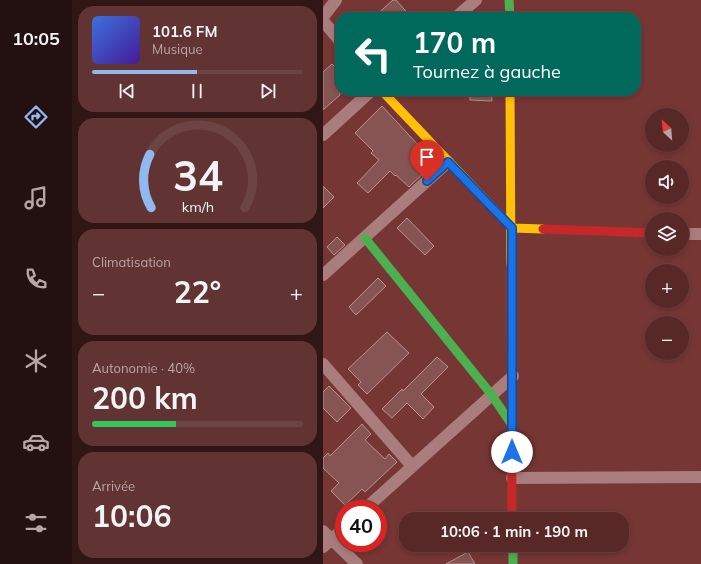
<!DOCTYPE html>
<html lang="fr">
<meta charset="utf-8">
<style>
:root{--surface:#582827;--page:#613433;--text:#f1f3f6;--muted:#b7a6a7;--line:#6d4444;--accent:#90b9f0}
body{margin:0;font-family:Mulish,sans-serif;background:var(--page);color:var(--text);height:100vh;display:flex;flex-direction:column;font-size:15px;white-space:nowrap}
*{box-sizing:border-box;margin:0}
p{font-size:13px;color:var(--muted)}
.icon{flex:none;width:22px;height:22px;fill:none;stroke:currentColor;stroke-width:2;stroke-linecap:round;stroke-linejoin:round}
.map{position:relative;flex:1;overflow:hidden}
.side{display:flex;flex-direction:column;gap:6px;padding:6px;background:#301615;width:251px}
.side>*{flex:none}
.guide{position:absolute;left:12px;top:12px;width:306px;height:84px;border-radius:16px;box-shadow:0 2px 6px #0003,0 0 0 1px var(--line);background:#00695c;color:#fff;overflow:hidden}
.needle{width:26px;rotate:334deg}
.fabs{position:absolute;left:322px;top:108px;display:grid;gap:8px}
.fabs a{display:grid;place-items:center;width:44px;height:44px;border-radius:50%;background:var(--surface);box-shadow:0 2px 6px #0003,0 0 0 1px var(--line);font-size:20px}
.speed{position:absolute;left:12px;top:500px;display:flex;gap:8px;font-size:20px;font-weight:700;text-align:center}
.speed>*{display:grid;place-content:center;width:52px;height:52px;border-radius:50%;background:var(--surface);box-shadow:0 2px 6px #0003,0 0 0 1px var(--line);line-height:1}
.speed .limit{border:6px solid #d22;background:#fff;color:#111}
.pin{position:absolute;display:grid;place-items:center;width:34px;height:34px;color:#fff;margin:-41px -17px;border-radius:50% 50% 50% 0;rotate:-45deg;box-shadow:0 0 4px #0007}
.pin .icon{rotate:45deg}
.me{position:absolute;width:44px;margin:-22px;rotate:0deg;stroke-linejoin:round;filter:drop-shadow(0 0 3px #0008)}
.turn{display:flex;align-items:center;gap:14px;height:84px;padding:0 12px;font-size:18px}
.turn .icon{width:52px;height:52px;stroke-width:2.5}
.turn b{display:block;font-size:28px;line-height:34px}
.big{font-size:30px;font-weight:700;line-height:1.1}
.side .widget{flex:1;display:flex;flex-direction:column;justify-content:center;gap:6px;min-width:0;padding:0 14px;border-radius:16px;background:var(--page)}
.side .dial{align-items:center;gap:0}
.dial svg{height:104px;overflow:visible;fill:none;stroke:var(--line);stroke-width:7;stroke-linecap:round;text-anchor:middle}
.dial text{fill:var(--text);stroke:none}
.song{display:flex;align-items:center;gap:12px}
.cover{width:48px;height:48px;border-radius:6px;background:linear-gradient(135deg,hsl(220 70% 55%),hsl(260 70% 35%))}
.played{height:4px;border-radius:2px;background:linear-gradient(90deg,var(--accent) 50%,var(--line) 50%)}
.keys{display:flex;justify-content:space-around;direction:ltr}
.heat{display:flex;justify-content:space-between;align-items:center;font-size:22px;direction:ltr}
.charge{height:6px;border-radius:3px;background:linear-gradient(90deg,#34c759 40%,var(--line) 0)}
.trip{position:absolute;left:76px;top:512px;width:230px;height:40px;border-radius:16px;background:var(--surface);box-shadow:0 2px 6px #0003,0 0 0 1px var(--line);font-weight:700;line-height:40px;text-align:center}
main{display:flex;flex:1;min-height:0}
.menu{display:flex;flex-direction:column;width:72px;justify-content:space-around;align-items:center;background:#231010;color:var(--muted)}
.menu .icon{width:28px;height:28px}
.menu .current{color:var(--accent)}
.menu b{font-size:18px;color:var(--text)}
.map>svg:first-child{display:block}
.building{fill:#865452;stroke:#b79290}
.lines{fill:none;stroke-linecap:round;stroke-linejoin:round}
.street{stroke:#a97d7c;stroke-width:12}
.fast{stroke:#4caf50;stroke-width:9}
.slow{stroke:#ffc107;stroke-width:9}
.jam{stroke:#c62828;stroke-width:9}
.route-casing{stroke:#114b97;stroke-width:10}
.route{stroke:#1a73e8;stroke-width:7}
</style>
<main>
<nav class="menu">
<b>10:05</b>
<svg class="icon current" aria-label="directions" viewBox="0 0 24 24"><path d="M12 3l9 9-9 9-9-9zM9 14v-3h6M13 9l2 2-2 2"/></svg>
<svg class="icon" aria-label="music" viewBox="0 0 24 24"><path d="M9 18V5l10-2v13"/><circle cx="6" cy="18" r="3"/><circle cx="16" cy="16" r="3"/></svg>
<svg class="icon" aria-label="phone" viewBox="0 0 24 24"><path d="M5 4h4l2 5-3 2q2 4 5 5l2-3 5 2v4C11 20 4 13 5 4z"/></svg>
<svg class="icon" aria-label="climate" viewBox="0 0 24 24"><path d="M12 3v18M4 7l16 10M4 17L20 7"/></svg>
<svg class="icon" aria-label="car" viewBox="0 0 24 24"><path d="M5 17H2v-5l4-1 3-4h7l3 4 3 1v5h-3M9 17h6M6 11h13"/><circle cx="7" cy="17" r="2"/><circle cx="17" cy="17" r="2"/></svg>
<svg class="icon" aria-label="filters" viewBox="0 0 24 24"><path d="M4 7h16M4 17h16"/><circle cx="9" cy="7" r="2"/><circle cx="15" cy="17" r="2"/></svg>
</nav>
<section class="side">
<div class="widget">
<div class="song"><i class="cover"></i><div><b>101.6 FM</b><p>Musique</p></div></div>
<div class="played"></div>
<div class="keys"><svg class="icon" aria-label="previous" viewBox="0 0 24 24"><path d="M18 5L8 12l10 7zM5 5v14"/></svg><svg class="icon" aria-label="pause" viewBox="0 0 24 24"><path d="M8 5v14M16 5v14"/></svg><svg class="icon" aria-label="next" viewBox="0 0 24 24"><path d="M6 5l10 7-10 7zM19 5v14"/></svg></div>
</div>
<div class="widget dial"><svg viewBox="0 0 100 80">
<path d="M14 69A42 42 0 1 1 86 69"/>
<path d="M14 69A42 42 0 0 1 13 28" stroke="#90b9f0"/>
<text x="50" y="56" font-size="32" font-weight="700">34</text>
<text x="50" y="72" font-size="11">km/h</text>
</svg></div>
<div class="widget"><p>Climatisation</p>
<div class="heat"><a>−</a><b class="big">22°</b><a>+</a></div>
</div>
<div class="widget"><p>Autonomie · 40%</p><b class="big">200 km</b><div class="charge"></div></div>
<div class="widget"><p>Arrivée</p><b class="big">10:06</b></div>
</section>
<div class="map">
<svg width="378" height="564" viewBox="0 0 378 564">
<rect width="100%" height="100%" fill="#763634"/>
<!-- building -->
<path class="building" d="M70 0H73L88 17H51Z
M9 64 17 72V95L0 110V72Z
M147 91H168L169 101 147 100Z
M59 106 98 148 94 153 107 167 86 187 73 175 72 176 67 171 45 193 34 183 56 160 48 153 50 151 32 133Z
M0 186 11 197 0 208Z
M84 218 111 246 102 255 74 228Z
M14 237 22 245 11 255 4 247Z
M55 278 63 286 33 315 26 307Z
M64 332 86 353 44 394 35 385 38 382 25 369Z
M114 357 125 367 98 394 111 407 100 419 84 403 69 418 59 409 79 389 80 391Z
M6 386 28 408 14 422 0 408V392Z
M39 424 48 434 42 440 62 459 66 454 74 462 42 492 39 489 22 505 8 491 16 483 0 468V458L5 453 7 456Z
M145 552 152 564H123Z"/>
<g class="lines">
<!-- street -->
<path class="street" d="M0 17 13 0
M133 17 153 0
M0 21 17 41
M0 135 48 91
M359 234H378
M0 275 125 162
M0 364 89 466
M189 478 378 477
M42 509 190 376
M0 531 34 564
M0 547 21 528"/>
<!-- fast -->
<path class="fast" d="M186 0 187 17
M42 238 168 394 189 425
M190 545V564"/>
<!-- slow -->
<path class="slow" d="M59 91 189 228 220 229
M187 91 188 265"/>
<!-- jam -->
<path class="jam" d="M220 229 329 233
M188 265 189 519"/>
</g>
<g class="lines">
<!-- route casing -->
<g class="route-casing">
<path id="route" d="M104 181 125 162 189 228V452"/>
</g>
<!-- route -->
<use href="#route" class="route"/>
</g>
</svg>
<div class="fabs">
<a><svg class="needle" viewBox="-14 -14 28 28"><path d="M0-13l5 13h-10z" fill="#e53935"/><path d="M0 13l5-13h-10z" fill="#b7a6a7"/></svg></a>
<a><svg class="icon" aria-label="sound" viewBox="0 0 24 24"><path d="M4 9h4l5-4v14l-5-4H4zM17 9q2 3 0 6"/></svg></a>
<a><svg class="icon" aria-label="layers" viewBox="0 0 24 24"><path d="M12 4l9 5-9 5-9-5zM3 14l9 5 9-5"/></svg></a>
<a>+</a>
<a>−</a>
</div>
<div class="speed"><div class="limit">40</div></div>
<div class="pin" style="left:104px;top:181px;background:#d93025"><svg class="icon" aria-label="arrive" viewBox="0 0 24 24"><path d="M6 21V4h12l-3 4 3 4H6"/></svg></div>
<svg class="me" style="left:189px;top:452px" viewBox="-20 -20 40 40"><circle r="19" fill="#fff"/><path d="M0-13L10 11 0 6-10 11z" fill="#1a73e8"/></svg>
<div class="trip">10:06 · 1 min · 190 m</div>
<div class="guide">
<div class="turn"><svg class="icon" aria-label="left" viewBox="0 0 24 24"><path d="M17 20v-9H6M10 6l-5 5 5 5"/></svg><div><b>170 m</b>Tournez à gauche</div></div>
</div>
</div>
</main>
